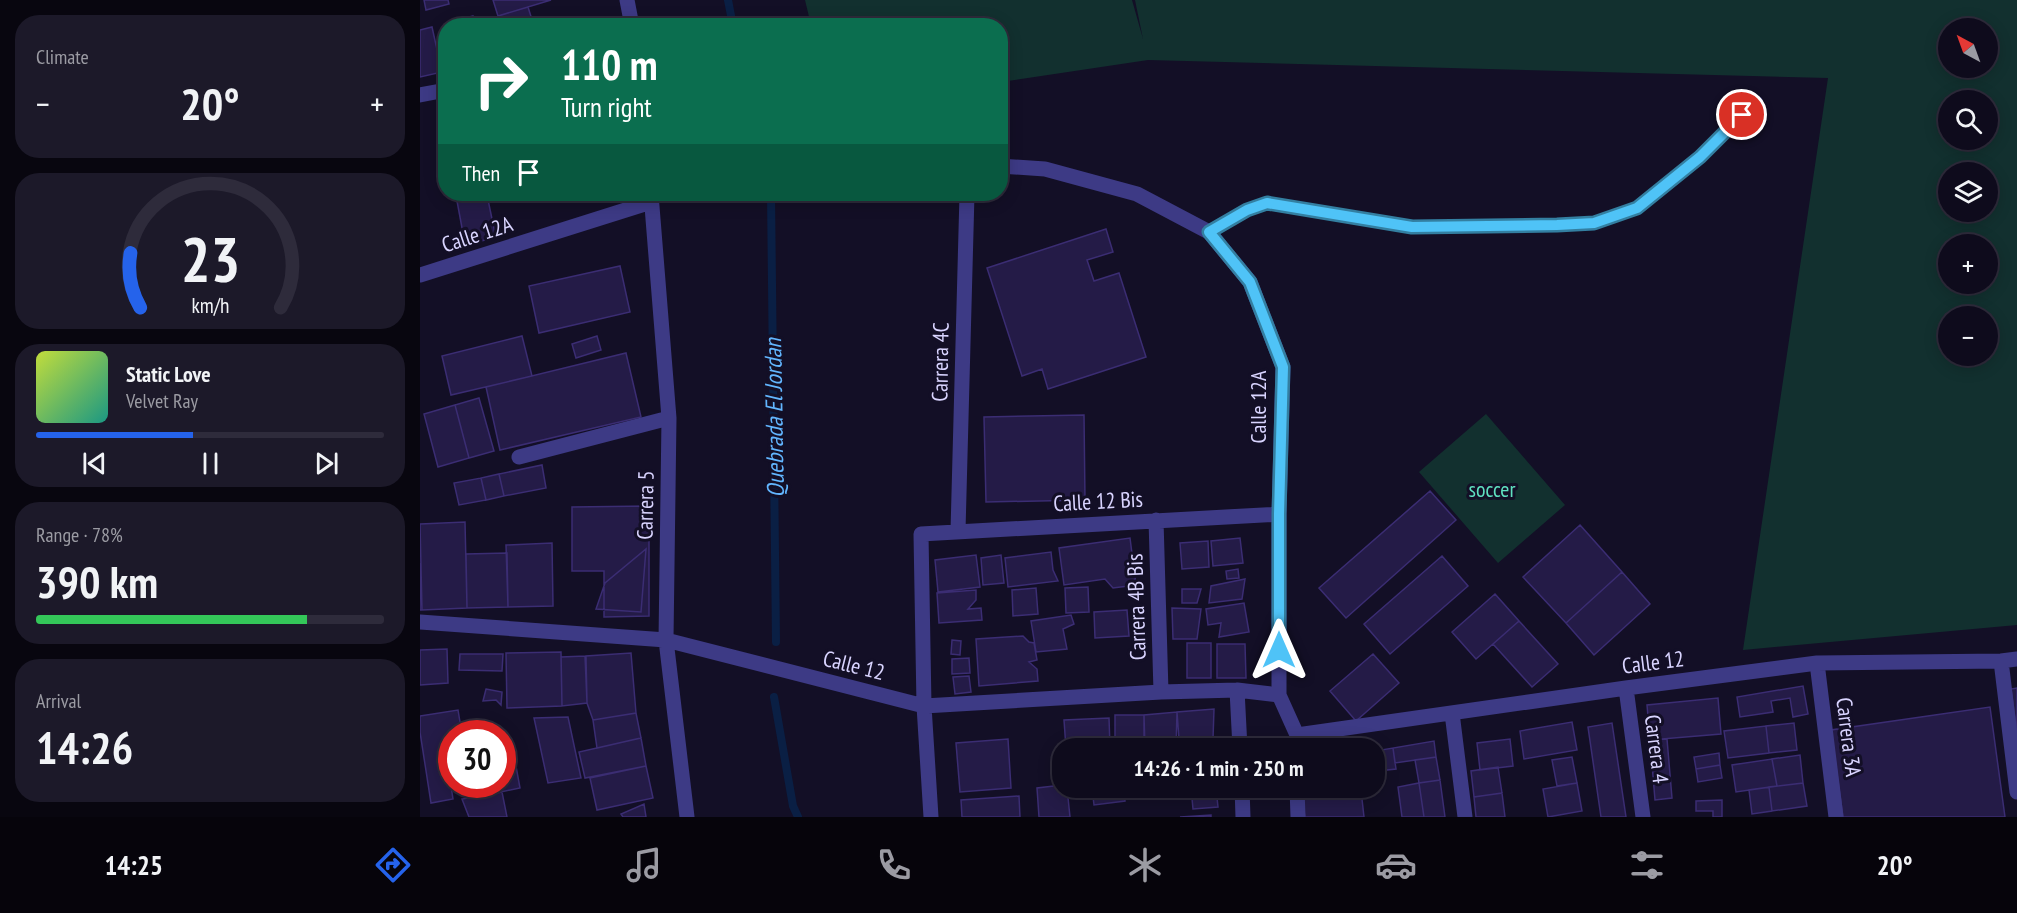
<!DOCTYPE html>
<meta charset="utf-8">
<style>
:root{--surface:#0e0b1c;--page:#1c1929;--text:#f1f3f6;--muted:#9b9ba3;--line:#2e2b3b;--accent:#2563eb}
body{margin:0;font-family:"PT Sans Narrow",sans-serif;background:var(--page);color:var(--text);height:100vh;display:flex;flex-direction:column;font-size:22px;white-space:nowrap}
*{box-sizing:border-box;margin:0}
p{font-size:20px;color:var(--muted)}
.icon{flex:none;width:33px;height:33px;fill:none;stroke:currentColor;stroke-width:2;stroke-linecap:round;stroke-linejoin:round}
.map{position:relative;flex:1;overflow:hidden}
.panel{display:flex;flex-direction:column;gap:15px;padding:15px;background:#08060f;width:420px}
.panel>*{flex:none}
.banner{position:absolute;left:18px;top:18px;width:570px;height:183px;border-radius:24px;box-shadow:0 3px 15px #0003,0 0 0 2px var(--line);background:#0b6e4f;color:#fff;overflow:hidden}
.needle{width:39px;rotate:319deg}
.buttons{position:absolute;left:1518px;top:18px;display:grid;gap:12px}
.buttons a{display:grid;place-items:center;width:60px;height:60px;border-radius:50%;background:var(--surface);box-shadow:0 3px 15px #0003,0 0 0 2px var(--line);font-size:30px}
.speed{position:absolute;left:18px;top:720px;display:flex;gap:12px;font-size:30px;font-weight:700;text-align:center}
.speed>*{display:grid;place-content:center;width:78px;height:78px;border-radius:50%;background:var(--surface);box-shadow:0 3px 15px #0003,0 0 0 2px var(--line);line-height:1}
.speed .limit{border:9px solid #d22;background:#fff;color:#111}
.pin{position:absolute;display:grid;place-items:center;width:51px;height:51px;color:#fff;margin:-26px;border:3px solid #fff;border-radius:50%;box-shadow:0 2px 6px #0007}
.me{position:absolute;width:66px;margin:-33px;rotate:0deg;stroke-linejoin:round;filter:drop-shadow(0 0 4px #0008)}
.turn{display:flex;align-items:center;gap:21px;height:126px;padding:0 24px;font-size:27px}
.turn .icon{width:78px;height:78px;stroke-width:2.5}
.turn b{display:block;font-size:42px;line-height:51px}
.then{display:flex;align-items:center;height:57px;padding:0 24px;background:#0003;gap:12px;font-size:22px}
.big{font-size:45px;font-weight:700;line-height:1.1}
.panel .card{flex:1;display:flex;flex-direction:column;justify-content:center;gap:9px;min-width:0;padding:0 21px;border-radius:24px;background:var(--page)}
.panel .dial{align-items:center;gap:0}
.dial svg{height:156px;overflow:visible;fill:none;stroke:var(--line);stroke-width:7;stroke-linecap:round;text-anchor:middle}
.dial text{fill:var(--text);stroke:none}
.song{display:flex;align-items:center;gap:18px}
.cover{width:72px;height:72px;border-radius:9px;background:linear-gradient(135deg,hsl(70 70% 55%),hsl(170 70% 35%))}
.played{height:6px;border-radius:3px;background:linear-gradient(90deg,var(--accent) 45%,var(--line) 45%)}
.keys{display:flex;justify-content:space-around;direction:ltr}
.heat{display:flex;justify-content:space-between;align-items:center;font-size:33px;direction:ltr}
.charge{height:9px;border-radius:4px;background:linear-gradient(90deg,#34c759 78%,var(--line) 0)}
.trip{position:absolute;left:632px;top:738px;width:333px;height:60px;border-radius:24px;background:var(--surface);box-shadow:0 3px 15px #0003,0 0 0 2px var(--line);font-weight:700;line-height:60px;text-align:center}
.dock{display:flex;height:96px;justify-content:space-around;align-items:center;background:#06040b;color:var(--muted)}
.dock .icon{width:42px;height:42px}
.dock .selected{color:var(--accent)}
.dock b{font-size:27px;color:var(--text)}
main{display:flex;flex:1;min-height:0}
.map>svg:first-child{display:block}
.green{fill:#12302f;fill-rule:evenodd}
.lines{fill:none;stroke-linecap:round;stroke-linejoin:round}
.stream{stroke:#0a1f44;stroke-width:8}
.building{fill:#241b47;stroke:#3b2d73;stroke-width:1.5}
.service{stroke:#3d3a85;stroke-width:12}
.minor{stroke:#3d3a85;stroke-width:15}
.route-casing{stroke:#337fa1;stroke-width:15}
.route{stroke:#4fc3f7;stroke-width:10}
.labels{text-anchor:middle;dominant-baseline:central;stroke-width:6;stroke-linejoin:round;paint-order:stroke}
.street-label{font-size:22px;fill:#d9d4ff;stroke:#130f26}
.park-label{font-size:22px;fill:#5fe0c0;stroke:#130f26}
.water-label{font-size:24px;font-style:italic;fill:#62b6ff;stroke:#130f26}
</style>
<main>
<section class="panel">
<div class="card"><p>Climate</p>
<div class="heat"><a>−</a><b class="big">20°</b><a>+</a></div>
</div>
<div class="card dial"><svg viewBox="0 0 100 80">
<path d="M14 69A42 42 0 1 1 86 69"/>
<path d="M14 69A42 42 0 0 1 9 41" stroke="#2563eb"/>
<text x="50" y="56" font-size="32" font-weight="700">23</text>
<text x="50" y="72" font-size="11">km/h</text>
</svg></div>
<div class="card">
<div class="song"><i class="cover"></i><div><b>Static Love</b><p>Velvet Ray</p></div></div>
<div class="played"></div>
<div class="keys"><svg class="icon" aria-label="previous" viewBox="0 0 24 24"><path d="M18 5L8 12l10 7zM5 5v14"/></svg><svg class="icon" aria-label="pause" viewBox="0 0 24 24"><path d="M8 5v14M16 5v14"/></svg><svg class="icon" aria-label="next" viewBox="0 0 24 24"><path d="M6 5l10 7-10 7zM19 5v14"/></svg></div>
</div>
<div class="card"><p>Range · 78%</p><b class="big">390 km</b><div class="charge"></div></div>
<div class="card"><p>Arrival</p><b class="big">14:26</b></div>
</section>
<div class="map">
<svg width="1597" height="817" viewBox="0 0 1597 817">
<rect width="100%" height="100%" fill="#130f26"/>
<!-- green -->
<path class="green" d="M385 0H712L723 39 715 0H1597V625L1323 650 1408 78 728 60 581 82 580 26 391 25ZM1568 28V68H1528V28ZM1528 100H1568V140H1528ZM1528 172H1568V212H1528ZM1528 244H1568V284H1528ZM1528 316H1568V356H1528Z
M1066 414 1145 505 1078 563 999 472Z"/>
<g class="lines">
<!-- stream -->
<path class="stream" d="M308 0 313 26
M351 194 356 642
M354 697 373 806 378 817"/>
</g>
<!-- building -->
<path class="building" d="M4 0H28L29 4 6 10Z
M73 0H131L78 16Z
M108 7 114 26H81L78 16Z
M53 16 56 26H36L35 21Z
M12 27 22 72 0 77V30Z
M67 195 76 238 45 244 37 201Z
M686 229 693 252 667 260 674 281 699 273 726 357 628 389 622 369 602 376 567 268Z
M200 266 210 312 119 333 109 286Z
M102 336 112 376 31 395 22 356Z
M177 336 181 350 156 358 152 344Z
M206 353 221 417 80 450 66 387Z
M59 398 74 451 49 458 35 405Z
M35 405 49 458 18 467 4 414Z
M664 415 665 500 566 502 564 417Z
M122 465 126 488 84 496 79 474Z
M79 474 84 496 66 500 61 478Z
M61 478 66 500 39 505 34 483Z
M1010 491 1036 520 926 618 899 588Z
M229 506V616L184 617V571H152V507Z
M45 522 47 608 2 610 0 524Z
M1160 525 1202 572 1146 623 1103 577Z
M710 538 716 585 693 588 685 579 644 585 639 548Z
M820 538 823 563 793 566 791 541Z
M788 541 789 567 762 569 760 543Z
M132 543 133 606 88 607 86 545Z
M226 549 221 612 176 609 185 583Z
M631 552 633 570 638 581 588 587 585 558Z
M87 553 88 607 47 608 46 554Z
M556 555 560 587 518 592 515 560Z
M581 555 584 583 563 585 561 558Z
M1022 556 1048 586 970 654 944 624Z
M0 563 2 610H0Z
M818 569 819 578 807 579 806 571Z
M1202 572 1230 604 1174 655 1146 623Z
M825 579 822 599 789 603 791 586Z
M668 587 669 612 646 613 645 588Z
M616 588 618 614 593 616 592 590Z
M762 589H781L777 603H762Z
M556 590V600L548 609 561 608 562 620 519 623 517 593Z
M1075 594 1099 621 1056 659 1032 632Z
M824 603 829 632 799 637 801 623 788 625 786 609Z
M752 608 781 609 777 639H753Z
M707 610 709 636 675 638 674 612Z
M651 615 654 624 643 629 647 649 616 652 611 621Z
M1099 621 1138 664 1112 687 1073 644Z
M603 636 609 642 614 643 617 660 609 662 617 669 618 681 559 686 556 639Z
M532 640 541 641 540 655 531 654Z
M767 643H791V678H767Z
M797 644H825L826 678H797Z
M27 649 28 683 0 685V650Z
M141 652 142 706 87 708 86 653Z
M211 653 216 713 173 720 167 703 166 656Z
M40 654H83L82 671 39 670Z
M953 654 979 683 936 721 910 691Z
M165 656 167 703 142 706 141 657Z
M549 658 550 673 532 674V659Z
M549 676 551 692 535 694 533 677Z
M1383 686 1388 714 1373 717 1370 698 1351 701 1353 712 1320 717 1317 697Z
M1597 688V733L1591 689Z
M66 689 82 692 81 705 76 700 63 701Z
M1298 698 1301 734 1230 740 1227 705Z
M1570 707 1585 817H1423L1411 730Z
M794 709 793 739H759L757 712Z
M38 710 42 734H32V760L27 761 33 799 11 803 0 732V716Z
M757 712 756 748H725L724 715Z
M216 713 221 738 177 748 173 720Z
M695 715H724V748H695Z
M148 717 161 778 128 783 114 718Z
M689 718 690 747 646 748 644 720Z
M1152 722 1157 750 1104 759 1100 731Z
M1192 723 1206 817H1181L1168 727Z
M1374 723 1377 750 1349 753 1346 726Z
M1346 726 1349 753 1308 758 1304 731Z
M221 738 226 766 165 778 159 752Z
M91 739 100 788 52 798 50 784H82V741Z
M588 739 591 788 540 792 536 743Z
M1090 739 1093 766 1060 770 1057 743Z
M1247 739 1252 798 1235 800 1230 740Z
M1014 741 1016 757 975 763 973 748Z
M973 748 976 769 958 771 955 751Z
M954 751 958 771 954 772Z
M1299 753 1300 765 1276 769 1274 757Z
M1380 755 1383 783 1357 786 1352 759Z
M1016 757 1020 780 999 783 995 760Z
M1152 757 1157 783 1137 786 1132 760Z
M1352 759 1357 786 1316 792 1312 765Z
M1300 765 1302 778 1278 782 1276 769Z
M226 766 233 798 177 810 170 778Z
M1078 767 1082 793 1054 797 1051 771Z
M1020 780 1025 817H1004L999 783Z
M999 783 1004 817H982L978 787Z
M1157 783 1162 811 1128 817 1123 789Z
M1383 783 1387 806 1352 811 1349 787Z
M642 785V788H647L650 817H619L617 788Z
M1349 787 1352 811 1332 814 1329 790Z
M672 788H704L705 801 674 805Z
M771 788H796L798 807 773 809Z
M941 790 944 817H885L882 798Z
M82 792 87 817H49L42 799Z
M1082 793 1085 817H1056L1054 797Z
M599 796 600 817H542L541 800Z
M1302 800V817H1293V811H1276V801Z
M224 804 226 817H203L201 814Z
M791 815V817H760Z"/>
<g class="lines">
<!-- service -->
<path class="service" d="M789 232 827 210 847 203 992 227 1137 225 1174 223 1217 208 1280 157 1337 102"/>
<!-- minor -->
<path class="minor" d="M207 0 212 26
M0 95 26 90
M580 166 625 169 717 194 789 232 830 282 863 367 859 514V695L877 735V748
M231 194 249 418 246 640 267 817
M0 275 231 202
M99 457 249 418
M736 520 741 692
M538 531 547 194
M0 622 246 640 504 706 741 692 817 690 859 695
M1581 661 1597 792
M1397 663 1416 817
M1206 688 1223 817
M817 690 820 748
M1032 713 1045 817
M877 735 1206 688 1397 663 1581 661 1597 659
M822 788 823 817
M877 788 878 817
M511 817 504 706 501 534 859 514"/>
</g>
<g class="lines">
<!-- route casing -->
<g class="route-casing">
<path id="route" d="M859 650V514L863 367 830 282 789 232 827 210 847 203 992 227 1137 225 1174 223 1217 208 1280 157 1322 115"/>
</g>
<!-- route -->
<use href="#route" class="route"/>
</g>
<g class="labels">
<!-- street labels -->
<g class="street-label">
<text transform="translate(57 234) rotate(-18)">Calle 12A</text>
<text transform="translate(520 362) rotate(-89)">Carrera 4C</text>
<text transform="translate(838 407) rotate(-90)">Calle 12A</text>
<text transform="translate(678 501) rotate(-3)">Calle 12 Bis</text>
<text transform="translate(225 505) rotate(-89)">Carrera 5</text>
<text transform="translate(716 607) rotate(-92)">Carrera 4B Bis</text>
<text transform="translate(1233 662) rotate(-7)">Calle 12</text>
<text transform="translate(434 665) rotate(14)">Calle 12</text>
<text transform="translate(1429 737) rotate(83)">Carrera 3A</text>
<text transform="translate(1237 749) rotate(83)">Carrera 4</text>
</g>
<!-- park labels -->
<g class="park-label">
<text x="1072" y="489">soccer</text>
</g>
<!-- water labels -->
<g class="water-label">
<text transform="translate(354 418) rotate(-91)">Quebrada El Jordan</text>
</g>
</g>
</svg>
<div class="buttons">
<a><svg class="needle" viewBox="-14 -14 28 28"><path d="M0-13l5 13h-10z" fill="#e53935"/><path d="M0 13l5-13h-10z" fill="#9b9ba3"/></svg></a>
<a><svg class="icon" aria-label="search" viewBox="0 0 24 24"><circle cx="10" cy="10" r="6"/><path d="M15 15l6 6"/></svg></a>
<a><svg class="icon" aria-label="layers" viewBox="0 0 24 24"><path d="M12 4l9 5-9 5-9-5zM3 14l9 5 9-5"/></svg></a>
<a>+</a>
<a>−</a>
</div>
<div class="speed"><div class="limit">30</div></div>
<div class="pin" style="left:1322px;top:115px;background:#d93025"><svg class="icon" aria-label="arrive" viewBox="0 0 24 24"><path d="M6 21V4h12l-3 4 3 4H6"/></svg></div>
<svg class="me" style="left:859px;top:650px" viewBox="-20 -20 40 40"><path d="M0-17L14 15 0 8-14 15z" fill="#4fc3f7" stroke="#fff" stroke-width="4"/></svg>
<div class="trip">14:26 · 1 min · 250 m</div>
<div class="banner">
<div class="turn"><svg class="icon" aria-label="right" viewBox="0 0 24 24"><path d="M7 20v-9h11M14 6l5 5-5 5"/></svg><div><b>110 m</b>Turn right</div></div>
<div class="then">Then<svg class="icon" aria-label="arrive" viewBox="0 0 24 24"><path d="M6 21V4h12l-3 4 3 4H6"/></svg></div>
</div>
</div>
</main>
<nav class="dock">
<b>14:25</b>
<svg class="icon selected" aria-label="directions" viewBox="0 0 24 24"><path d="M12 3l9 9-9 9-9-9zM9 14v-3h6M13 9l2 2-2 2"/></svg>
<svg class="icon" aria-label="music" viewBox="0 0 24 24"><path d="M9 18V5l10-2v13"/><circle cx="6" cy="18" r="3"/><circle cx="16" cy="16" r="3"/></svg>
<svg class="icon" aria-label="phone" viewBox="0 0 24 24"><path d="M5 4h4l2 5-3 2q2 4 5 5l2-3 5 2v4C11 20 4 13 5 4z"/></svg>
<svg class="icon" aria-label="climate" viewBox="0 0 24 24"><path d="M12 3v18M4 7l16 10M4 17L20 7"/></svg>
<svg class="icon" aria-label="car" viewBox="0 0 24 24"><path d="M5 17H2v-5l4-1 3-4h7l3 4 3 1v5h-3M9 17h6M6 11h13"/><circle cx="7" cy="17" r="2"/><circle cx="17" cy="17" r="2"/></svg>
<svg class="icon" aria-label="filters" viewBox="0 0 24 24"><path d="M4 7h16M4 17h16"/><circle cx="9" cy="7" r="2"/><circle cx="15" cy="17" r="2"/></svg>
<b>20°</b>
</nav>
